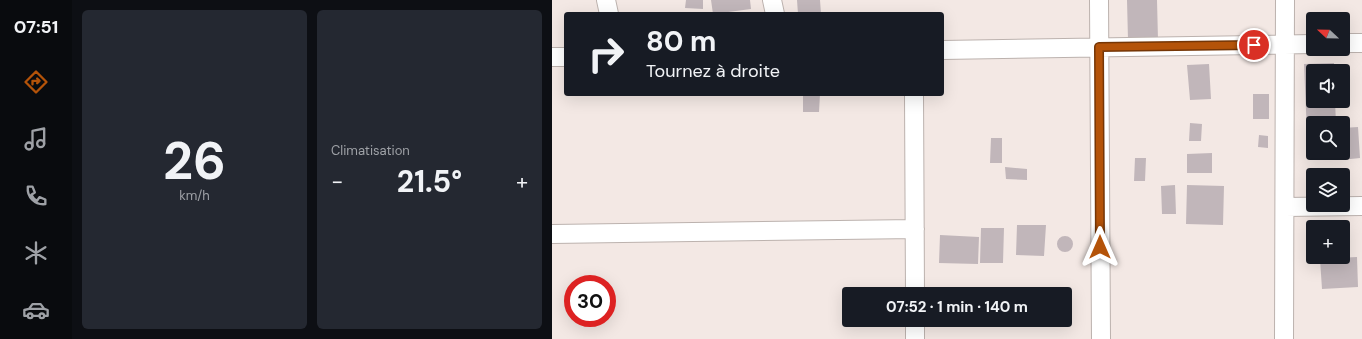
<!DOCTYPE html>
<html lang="fr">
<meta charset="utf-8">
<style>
:root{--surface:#171b24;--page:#242831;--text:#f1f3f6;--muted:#9ea1a6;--accent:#b45309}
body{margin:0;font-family:"DM Sans",sans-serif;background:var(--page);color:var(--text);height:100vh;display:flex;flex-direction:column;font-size:15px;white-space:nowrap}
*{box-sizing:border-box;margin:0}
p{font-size:13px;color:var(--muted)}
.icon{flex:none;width:22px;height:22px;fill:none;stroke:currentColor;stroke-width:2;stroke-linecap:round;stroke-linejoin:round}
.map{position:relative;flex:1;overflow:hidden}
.side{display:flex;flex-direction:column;gap:10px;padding:10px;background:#0d0f14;width:480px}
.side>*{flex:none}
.hud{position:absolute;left:12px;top:12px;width:380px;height:84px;border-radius:4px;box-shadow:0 4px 16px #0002;background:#171b24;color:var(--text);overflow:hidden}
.needle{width:26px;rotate:292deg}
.tools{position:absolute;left:754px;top:12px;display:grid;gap:8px}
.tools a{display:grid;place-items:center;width:44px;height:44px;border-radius:4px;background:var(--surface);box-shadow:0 4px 16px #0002;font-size:20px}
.speed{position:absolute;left:12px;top:275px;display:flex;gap:8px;font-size:20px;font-weight:700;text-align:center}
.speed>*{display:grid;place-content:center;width:52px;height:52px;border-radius:50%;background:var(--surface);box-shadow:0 4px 16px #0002;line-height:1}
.speed .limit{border:6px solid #d22;background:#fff;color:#111}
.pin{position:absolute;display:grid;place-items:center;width:34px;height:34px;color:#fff;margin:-17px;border:2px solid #fff;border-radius:50%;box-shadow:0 1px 4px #0007}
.me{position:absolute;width:44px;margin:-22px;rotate:0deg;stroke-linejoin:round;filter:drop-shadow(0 0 3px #0008)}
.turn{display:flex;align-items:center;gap:14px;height:84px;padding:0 16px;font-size:18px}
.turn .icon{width:52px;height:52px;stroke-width:2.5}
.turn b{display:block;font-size:28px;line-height:34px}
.big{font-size:30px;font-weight:700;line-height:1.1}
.side .widget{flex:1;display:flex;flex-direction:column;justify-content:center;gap:6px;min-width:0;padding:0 14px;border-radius:6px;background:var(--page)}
.side .dial{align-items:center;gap:0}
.dial b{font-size:52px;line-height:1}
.heat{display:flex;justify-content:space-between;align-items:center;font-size:22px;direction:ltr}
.side .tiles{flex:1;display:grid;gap:10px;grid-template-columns:repeat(2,1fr)}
.trip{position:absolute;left:290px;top:287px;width:230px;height:40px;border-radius:4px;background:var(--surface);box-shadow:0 4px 16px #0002;font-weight:700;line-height:40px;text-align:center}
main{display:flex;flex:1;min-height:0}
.tabs{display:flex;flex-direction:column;width:72px;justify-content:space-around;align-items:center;background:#090b0e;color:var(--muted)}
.tabs .icon{width:28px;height:28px}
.tabs .on{color:var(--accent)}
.tabs b{font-size:18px;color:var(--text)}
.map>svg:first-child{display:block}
.building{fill:#c1b6ba}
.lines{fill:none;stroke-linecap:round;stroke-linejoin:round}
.minor-casing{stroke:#bcb2ae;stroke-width:20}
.minor{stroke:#fff;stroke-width:18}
.route-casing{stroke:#753606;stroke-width:10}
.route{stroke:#b45309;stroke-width:7}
</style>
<main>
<nav class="tabs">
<b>07:51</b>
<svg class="icon on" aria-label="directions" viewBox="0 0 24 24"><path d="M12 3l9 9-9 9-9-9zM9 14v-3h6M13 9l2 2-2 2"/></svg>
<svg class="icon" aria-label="music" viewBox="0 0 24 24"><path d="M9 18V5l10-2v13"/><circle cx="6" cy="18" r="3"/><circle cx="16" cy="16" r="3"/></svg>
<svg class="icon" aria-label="phone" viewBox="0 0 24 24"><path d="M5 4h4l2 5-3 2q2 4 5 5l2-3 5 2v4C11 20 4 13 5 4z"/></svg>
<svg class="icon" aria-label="climate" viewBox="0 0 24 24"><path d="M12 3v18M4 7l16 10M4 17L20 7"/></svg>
<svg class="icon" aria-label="car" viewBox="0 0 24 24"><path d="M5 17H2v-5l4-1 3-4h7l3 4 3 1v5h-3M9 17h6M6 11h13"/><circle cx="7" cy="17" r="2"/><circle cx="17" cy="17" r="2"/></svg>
</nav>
<section class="side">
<div class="tiles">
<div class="widget dial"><b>26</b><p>km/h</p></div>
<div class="widget"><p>Climatisation</p>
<div class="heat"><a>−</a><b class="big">21.5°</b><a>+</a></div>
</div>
</div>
</section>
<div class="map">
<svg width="810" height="339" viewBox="0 0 810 339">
<rect width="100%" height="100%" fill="#f3e8e4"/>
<!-- building -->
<path class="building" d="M134 0H151V9L133 8Z
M159 0H198L199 9 161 14Z
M245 0H268L269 14H246Z
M575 0H605L606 40H576Z
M782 63V71H761V101H783L784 123H761V133L755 134 752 64Z
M657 64 659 99 638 100 635 65Z
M251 94H268L267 112H251Z
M701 94H717V119H701Z
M638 123 650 124 649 141H637Z
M806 127 808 158 789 160V153H791V128Z
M707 135 716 136V148L706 147Z
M439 138H450V163H438Z
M660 153V173H635V154Z
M583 158H594L593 181H582Z
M453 167 475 169V180L454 179Z
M623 185 624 214H610L609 186Z
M635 185 672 186 671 225 634 224Z
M465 225H494L492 256 464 255Z
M429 228H452L451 263H428Z
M388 235 427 237 426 264 387 263Z
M505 244a8 8 0 1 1 16 0a8 8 0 1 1-16 0Z
M805 257 806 287 770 289 768 259Z"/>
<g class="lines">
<!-- minor casing -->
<g class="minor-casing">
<path id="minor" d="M54 0 57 14
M220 0 223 14
M547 0 549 339
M791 43H810
M390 50 761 44
M0 57H14
M362 94 363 294
M733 207 810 206
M0 234 363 229
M363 320V339
M732 339 733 0"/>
</g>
<!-- minor -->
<use href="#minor" class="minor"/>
</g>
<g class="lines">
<!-- route casing -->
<g class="route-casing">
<path id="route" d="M548 247 547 47 702 45"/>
</g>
<!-- route -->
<use href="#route" class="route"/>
</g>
</svg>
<div class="tools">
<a><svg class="needle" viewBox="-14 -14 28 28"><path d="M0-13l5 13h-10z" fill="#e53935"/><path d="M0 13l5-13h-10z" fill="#9ea1a6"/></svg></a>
<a><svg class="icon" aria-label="sound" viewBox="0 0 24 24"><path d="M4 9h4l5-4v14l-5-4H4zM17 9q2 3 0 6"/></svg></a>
<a><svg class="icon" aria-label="search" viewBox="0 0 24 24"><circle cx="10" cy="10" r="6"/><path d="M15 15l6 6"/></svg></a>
<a><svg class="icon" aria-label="layers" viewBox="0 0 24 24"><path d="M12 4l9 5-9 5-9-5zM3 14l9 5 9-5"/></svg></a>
<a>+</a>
</div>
<div class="speed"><div class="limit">30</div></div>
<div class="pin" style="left:702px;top:45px;background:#d93025"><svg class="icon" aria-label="arrive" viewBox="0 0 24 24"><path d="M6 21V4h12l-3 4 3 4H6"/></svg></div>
<svg class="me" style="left:548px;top:247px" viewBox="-20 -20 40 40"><path d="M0-17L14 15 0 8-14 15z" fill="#b45309" stroke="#fff" stroke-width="4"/></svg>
<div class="trip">07:52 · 1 min · 140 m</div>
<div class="hud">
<div class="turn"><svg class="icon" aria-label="right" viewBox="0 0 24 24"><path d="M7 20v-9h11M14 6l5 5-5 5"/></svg><div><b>80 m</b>Tournez à droite</div></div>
</div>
</div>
</main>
